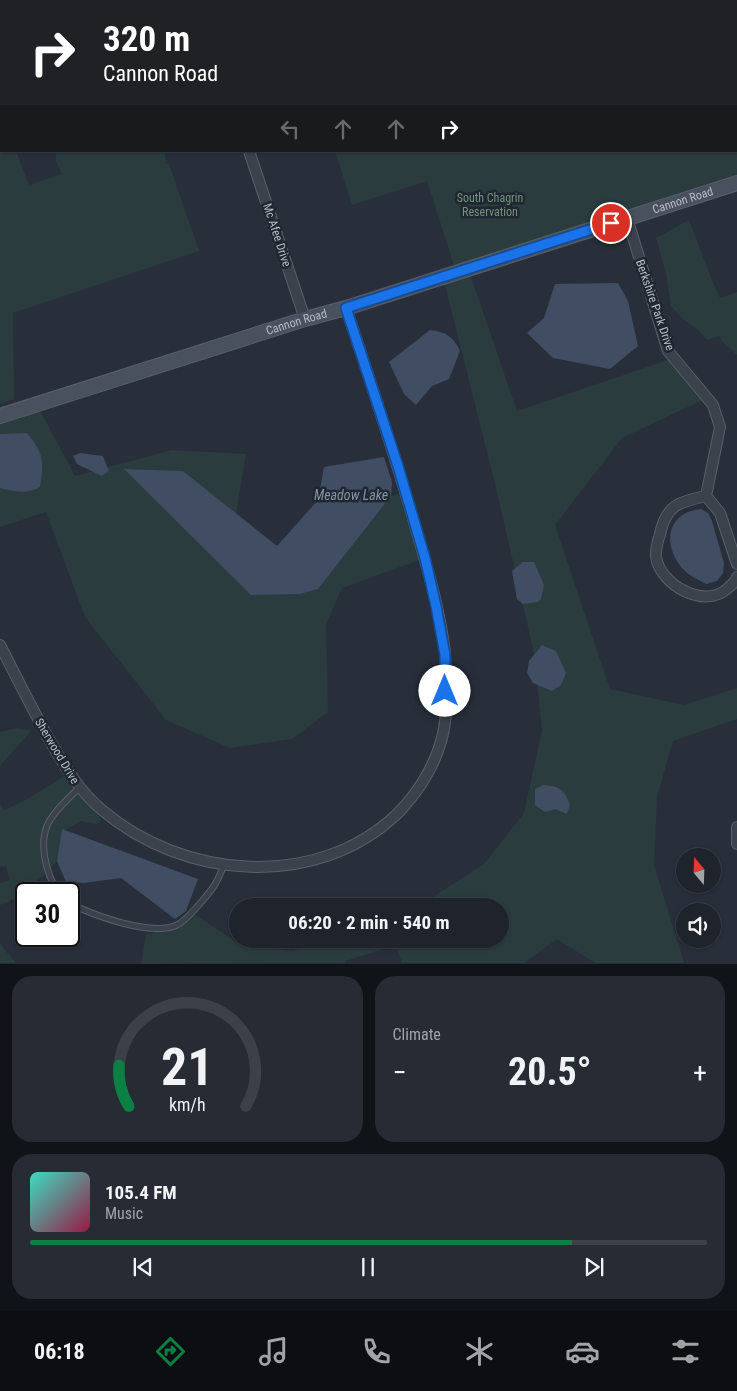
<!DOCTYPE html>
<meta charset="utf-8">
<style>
:root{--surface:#1e232c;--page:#262b34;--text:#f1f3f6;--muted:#a1a4a9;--line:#3c4048;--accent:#0b8043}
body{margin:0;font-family:"Roboto Condensed",sans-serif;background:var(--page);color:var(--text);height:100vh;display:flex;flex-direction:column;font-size:19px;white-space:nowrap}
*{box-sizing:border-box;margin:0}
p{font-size:16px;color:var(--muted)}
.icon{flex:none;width:28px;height:28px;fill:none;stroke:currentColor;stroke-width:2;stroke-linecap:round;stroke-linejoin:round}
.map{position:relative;height:964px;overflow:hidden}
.side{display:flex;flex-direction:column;gap:12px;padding:12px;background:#101318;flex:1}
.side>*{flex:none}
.top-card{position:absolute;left:0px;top:0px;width:738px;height:152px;box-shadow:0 1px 4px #0004,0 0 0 1px var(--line);background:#202124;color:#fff;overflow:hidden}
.needle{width:32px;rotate:341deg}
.fabs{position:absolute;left:676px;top:848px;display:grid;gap:10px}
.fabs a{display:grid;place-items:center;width:45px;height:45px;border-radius:50%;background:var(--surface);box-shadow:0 1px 4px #0004,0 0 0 1px var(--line);font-size:25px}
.speed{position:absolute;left:15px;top:882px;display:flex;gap:10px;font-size:25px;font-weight:700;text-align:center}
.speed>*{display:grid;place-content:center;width:65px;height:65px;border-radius:50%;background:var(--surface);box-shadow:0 1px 4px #0004,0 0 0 1px var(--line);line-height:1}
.speed .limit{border:2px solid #111;border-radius:8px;background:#fff;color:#111}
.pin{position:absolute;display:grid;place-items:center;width:42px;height:42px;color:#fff;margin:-21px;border:2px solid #fff;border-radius:50%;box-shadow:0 1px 5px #0007}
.me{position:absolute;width:55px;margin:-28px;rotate:0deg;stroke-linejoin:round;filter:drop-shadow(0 0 4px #0008)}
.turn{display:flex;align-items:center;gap:18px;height:105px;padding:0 20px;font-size:22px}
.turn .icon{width:65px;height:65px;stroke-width:2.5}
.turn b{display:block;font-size:35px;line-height:42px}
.lanes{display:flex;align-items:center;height:48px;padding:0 20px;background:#0003;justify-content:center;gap:25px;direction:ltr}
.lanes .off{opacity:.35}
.big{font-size:38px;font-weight:700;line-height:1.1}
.side .card{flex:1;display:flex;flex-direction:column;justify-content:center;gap:8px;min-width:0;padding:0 18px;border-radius:20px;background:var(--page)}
.side .dial{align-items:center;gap:0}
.dial svg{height:130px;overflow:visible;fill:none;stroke:var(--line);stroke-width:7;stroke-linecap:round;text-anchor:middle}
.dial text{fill:var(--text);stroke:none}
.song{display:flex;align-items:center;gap:15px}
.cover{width:60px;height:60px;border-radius:8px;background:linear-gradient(135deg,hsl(170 70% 55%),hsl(340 70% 35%))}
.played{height:5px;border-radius:2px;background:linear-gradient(90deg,var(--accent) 80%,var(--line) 80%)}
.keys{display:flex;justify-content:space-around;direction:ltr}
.heat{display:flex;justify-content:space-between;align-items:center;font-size:28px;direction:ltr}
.side .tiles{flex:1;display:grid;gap:12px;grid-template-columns:1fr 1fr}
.card:last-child{grid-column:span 2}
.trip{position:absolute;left:229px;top:898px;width:280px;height:50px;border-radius:25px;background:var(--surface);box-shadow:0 1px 4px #0004,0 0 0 1px var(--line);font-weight:700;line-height:50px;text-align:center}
.menu{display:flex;height:80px;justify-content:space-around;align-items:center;background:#0c0e12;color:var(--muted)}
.menu .icon{width:35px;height:35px}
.menu .on{color:var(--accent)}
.menu b{font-size:22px;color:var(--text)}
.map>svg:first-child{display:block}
.green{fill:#2a3c3d}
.water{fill:#404d62}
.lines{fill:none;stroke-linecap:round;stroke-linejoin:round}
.lane-casing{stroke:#59606a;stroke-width:7}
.street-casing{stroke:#59606a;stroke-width:12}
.secondary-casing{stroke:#59606a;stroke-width:16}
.lane{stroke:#3b424c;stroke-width:5}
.street{stroke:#3b424c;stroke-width:10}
.secondary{stroke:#4a515e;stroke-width:14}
.route-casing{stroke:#114b97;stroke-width:12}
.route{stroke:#1a73e8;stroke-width:9}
.labels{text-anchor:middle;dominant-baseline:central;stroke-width:5;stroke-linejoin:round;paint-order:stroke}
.park-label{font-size:12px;fill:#71957a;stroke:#202731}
.street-label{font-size:12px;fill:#b7bdc7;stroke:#202731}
.water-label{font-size:14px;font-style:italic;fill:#8393aa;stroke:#202731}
</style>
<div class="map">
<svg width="737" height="964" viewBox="0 0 737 964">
<rect width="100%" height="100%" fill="#282f3b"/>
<!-- green -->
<path class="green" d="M371 0H737V183L468 268 517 411 674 358 707 398 622 438 555 525 610 689 684 705 737 688V719L673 741 657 797 654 865 684 963H595L557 939 524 963H402L396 945 345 961 346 963 141 964 146 935 177 925 191 912 242 946 293 951 330 939H500V906H419L484 864 524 813 542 730 534 653 495 484 443 277 456 272 427 181 352 205 335 151H736V1Z
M0 105H1V151H16L29 185 62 174 56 161V151H165L166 164H169L199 251 13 313 14 399 0 404Z
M689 220 712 280 720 298 737 292V355L721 340 720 336 707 340 698 330 683 319 671 306 666 273 656 238Z
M37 405 75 476 172 450 246 454 236 514 183 471 125 469 317 589 391 496 406 492 425 558 342 588 326 624 328 712 292 739 230 748 166 720 85 617 46 512 0 527V416Z
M18 728 31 731 0 766V732Z
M65 776 101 819 96 824 81 821 65 830 57 861 42 877 14 899 0 905V883L10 880 6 866 0 867V803L4 810 22 802Z
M0 944 16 963H0Z"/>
<!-- water -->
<path class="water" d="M618 283 628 301 638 346 610 369 553 358 527 333 544 318 555 284Z
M430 330C446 332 453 336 460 351L449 379 432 386 416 405 404 394 389 362Z
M27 433C44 454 44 461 40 487 29 494 13 492 0 488V434Z
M80 453 103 456 109 471 102 476 77 464 73 456Z
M384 457 392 482 391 496 318 589 299 594 251 595 124 469 183 471 277 546 318 500 324 467Z
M701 509 708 513 712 521 724 563 723 573 717 581 706 584C699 580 689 576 683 569 662 546 666 512 701 509Z
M523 562H534L544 585 541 599 538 602 523 604 517 599 512 571Z
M542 645 556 651 566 673 561 685 552 691 533 683 527 673 529 661Z
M543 785C560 786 563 789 570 804L567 814 555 809 545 812 535 805V789Z
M62 829 198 879 186 911 175 919 121 878 84 883 66 882 57 861Z"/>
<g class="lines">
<!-- lane casing -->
<g class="lane-casing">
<path id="lane" d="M59 894C46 874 37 841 50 820 57 808 69 798 79 788
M69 903C93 915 151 937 177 925 186 921 207 896 214 886 218 880 221 872 224 865"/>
</g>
<!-- street casing -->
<g class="street-casing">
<path id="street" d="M0 100H1
M249 151 305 319
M627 218 668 351 713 405 720 427 706 496
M706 496C679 502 666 505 660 534 658 541 655 550 656 557 660 585 705 610 728 588 732 584 736 582 737 577
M706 496 720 513 737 564
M0 645C15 675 30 704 46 734 62 762 77 789 102 810 183 879 316 891 397 814 421 790 441 756 445 722 447 712 445 700 445 690 445 678 446 665 445 653 440 610 427 567 415 525 394 452 370 380 346 308
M737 827V844"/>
</g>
<!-- secondary casing -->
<g class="secondary-casing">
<g id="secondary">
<path id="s1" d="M0 416 305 319 346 308 737 183"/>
</g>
</g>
<!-- lane -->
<use href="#lane" class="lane"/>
<!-- street -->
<use href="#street" class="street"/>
<!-- secondary -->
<use href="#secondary" class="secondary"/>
</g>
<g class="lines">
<!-- route casing -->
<g class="route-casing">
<path id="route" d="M445 691V655L436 606 425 558 398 466 346 308 611 223"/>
</g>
<!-- route -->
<use href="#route" class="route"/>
</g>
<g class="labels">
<!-- park labels -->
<g class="park-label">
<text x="490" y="198">South Chagrin<tspan x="490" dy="14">Reservation</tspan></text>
</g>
<!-- street labels -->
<g class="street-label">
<text stroke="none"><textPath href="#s1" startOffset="716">Cannon Road</textPath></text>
<text transform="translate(277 235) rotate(72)">Mc Afee Drive</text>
<text transform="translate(655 305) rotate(71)">Berkshire Park Drive</text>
<text stroke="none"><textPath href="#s1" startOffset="311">Cannon Road</textPath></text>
<text transform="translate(57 751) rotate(59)">Sherwood Drive</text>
</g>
<!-- water labels -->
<g class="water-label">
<text x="351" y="495">Meadow Lake</text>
</g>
</g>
</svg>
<div class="fabs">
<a><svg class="needle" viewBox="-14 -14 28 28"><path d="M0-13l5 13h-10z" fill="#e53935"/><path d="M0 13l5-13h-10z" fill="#a1a4a9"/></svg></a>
<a><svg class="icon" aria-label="sound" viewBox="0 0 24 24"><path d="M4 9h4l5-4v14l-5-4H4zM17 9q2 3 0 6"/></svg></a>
</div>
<div class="speed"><div class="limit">30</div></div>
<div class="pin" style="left:611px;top:223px;background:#d93025"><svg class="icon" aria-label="arrive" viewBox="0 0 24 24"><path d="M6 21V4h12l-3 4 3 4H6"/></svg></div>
<svg class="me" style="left:445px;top:691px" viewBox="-20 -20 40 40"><circle r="19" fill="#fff"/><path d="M0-13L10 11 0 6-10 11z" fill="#1a73e8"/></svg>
<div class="trip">06:20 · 2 min · 540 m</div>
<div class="top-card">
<div class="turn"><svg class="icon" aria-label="right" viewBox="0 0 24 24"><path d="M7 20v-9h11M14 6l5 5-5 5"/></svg><div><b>320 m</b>Cannon Road</div></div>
<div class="lanes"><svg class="icon off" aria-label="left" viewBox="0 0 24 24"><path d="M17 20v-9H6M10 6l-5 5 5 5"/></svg><svg class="icon off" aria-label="ahead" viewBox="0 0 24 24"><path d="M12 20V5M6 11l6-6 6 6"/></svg><svg class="icon off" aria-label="ahead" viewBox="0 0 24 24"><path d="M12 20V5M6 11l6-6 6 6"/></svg><svg class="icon" aria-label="right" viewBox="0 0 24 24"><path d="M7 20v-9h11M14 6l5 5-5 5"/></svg></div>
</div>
</div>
<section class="side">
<div class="tiles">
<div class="card dial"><svg viewBox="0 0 100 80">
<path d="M14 69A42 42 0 1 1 86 69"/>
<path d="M14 69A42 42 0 0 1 8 44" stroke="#0b8043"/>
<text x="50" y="56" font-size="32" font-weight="700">21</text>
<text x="50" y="72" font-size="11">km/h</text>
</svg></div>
<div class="card"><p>Climate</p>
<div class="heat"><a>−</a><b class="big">20.5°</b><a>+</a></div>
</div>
<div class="card">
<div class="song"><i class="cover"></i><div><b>105.4 FM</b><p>Music</p></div></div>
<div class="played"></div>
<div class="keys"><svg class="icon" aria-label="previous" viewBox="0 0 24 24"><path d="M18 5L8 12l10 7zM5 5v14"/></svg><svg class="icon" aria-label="pause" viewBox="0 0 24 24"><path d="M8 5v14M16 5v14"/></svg><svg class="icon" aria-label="next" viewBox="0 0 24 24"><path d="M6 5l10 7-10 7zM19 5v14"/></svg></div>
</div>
</div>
</section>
<nav class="menu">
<b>06:18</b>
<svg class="icon on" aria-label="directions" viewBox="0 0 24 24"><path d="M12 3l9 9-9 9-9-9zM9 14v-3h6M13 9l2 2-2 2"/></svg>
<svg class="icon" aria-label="music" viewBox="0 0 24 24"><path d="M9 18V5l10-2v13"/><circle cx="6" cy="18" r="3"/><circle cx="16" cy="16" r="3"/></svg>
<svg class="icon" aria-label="phone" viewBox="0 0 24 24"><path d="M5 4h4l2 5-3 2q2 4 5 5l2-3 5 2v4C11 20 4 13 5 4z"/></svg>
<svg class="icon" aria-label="climate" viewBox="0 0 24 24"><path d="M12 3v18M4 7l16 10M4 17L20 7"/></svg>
<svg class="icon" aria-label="car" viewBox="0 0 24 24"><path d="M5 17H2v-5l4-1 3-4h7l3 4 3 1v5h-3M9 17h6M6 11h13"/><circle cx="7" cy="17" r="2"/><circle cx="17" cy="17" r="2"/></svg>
<svg class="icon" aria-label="filters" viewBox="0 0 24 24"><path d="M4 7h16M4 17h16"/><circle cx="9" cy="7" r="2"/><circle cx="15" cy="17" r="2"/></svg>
</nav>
